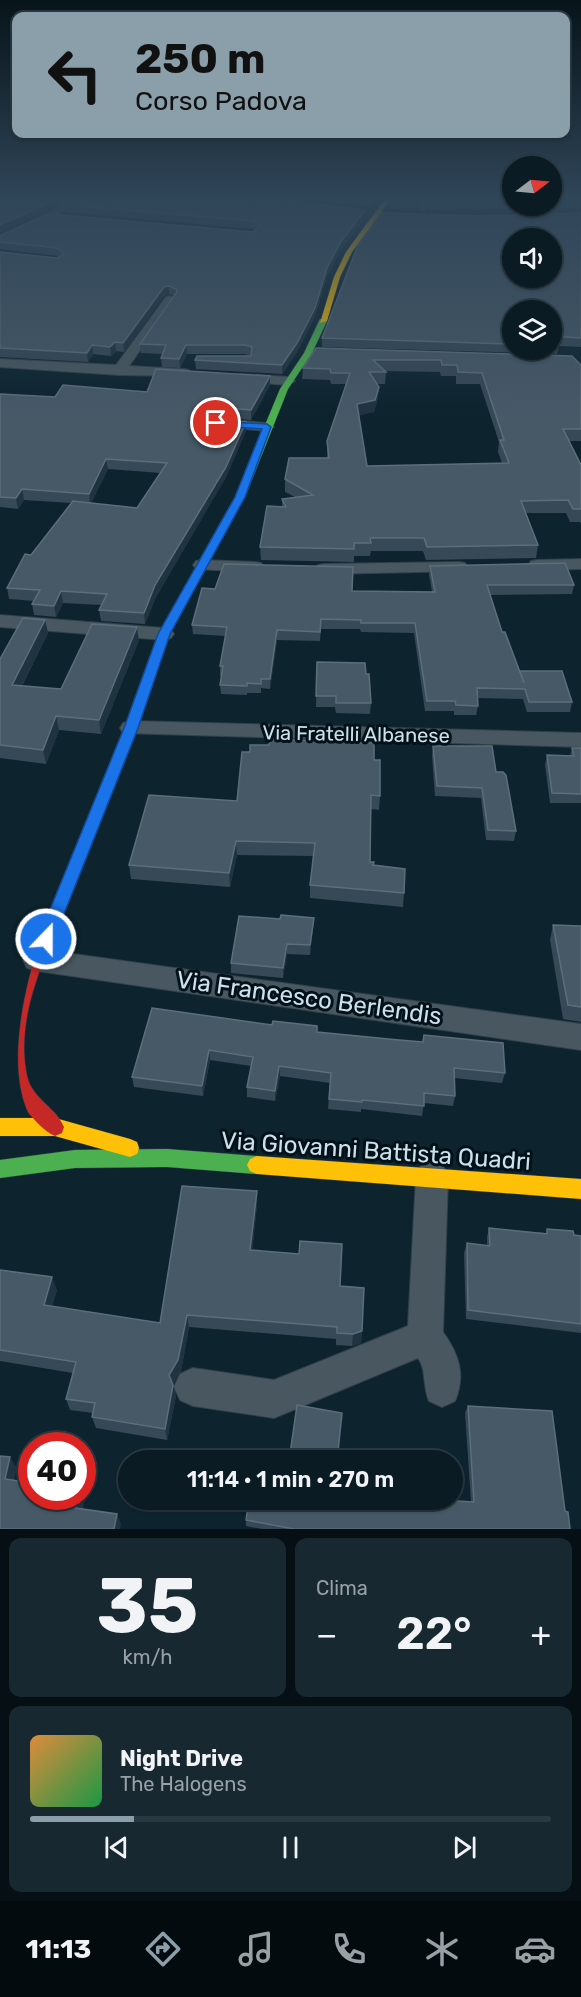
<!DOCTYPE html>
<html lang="it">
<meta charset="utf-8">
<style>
:root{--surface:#0a1b23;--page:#182830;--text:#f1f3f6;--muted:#99a1a6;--line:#2a3941;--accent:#8a9faa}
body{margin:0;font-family:Rubik,sans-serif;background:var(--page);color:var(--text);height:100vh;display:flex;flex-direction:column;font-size:22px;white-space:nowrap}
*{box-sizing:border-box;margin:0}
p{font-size:20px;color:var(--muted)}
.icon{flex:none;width:33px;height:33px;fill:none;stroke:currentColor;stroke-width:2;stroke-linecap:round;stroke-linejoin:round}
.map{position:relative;height:1529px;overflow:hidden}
.sheet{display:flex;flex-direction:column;gap:9px;padding:9px;background:#060f13;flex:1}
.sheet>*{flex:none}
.banner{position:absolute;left:12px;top:12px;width:558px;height:126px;border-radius:12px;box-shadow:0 2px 4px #0004,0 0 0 2px var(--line);background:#8a9faa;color:#111;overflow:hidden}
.needle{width:39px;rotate:74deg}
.fabs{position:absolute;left:502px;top:156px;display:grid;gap:12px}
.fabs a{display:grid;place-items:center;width:60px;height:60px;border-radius:50%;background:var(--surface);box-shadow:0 2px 4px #0004,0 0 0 2px var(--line);font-size:30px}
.speed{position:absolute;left:18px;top:1432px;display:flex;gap:12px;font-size:30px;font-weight:700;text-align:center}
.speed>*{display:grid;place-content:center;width:78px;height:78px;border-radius:50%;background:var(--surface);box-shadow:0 2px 4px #0004,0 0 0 2px var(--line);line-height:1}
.speed .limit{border:9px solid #d22;background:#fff;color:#111}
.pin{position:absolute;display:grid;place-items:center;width:51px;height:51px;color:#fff;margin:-26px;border:3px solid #fff;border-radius:50%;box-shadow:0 2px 6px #0007}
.me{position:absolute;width:66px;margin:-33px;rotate:22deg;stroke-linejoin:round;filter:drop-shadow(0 0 4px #0008)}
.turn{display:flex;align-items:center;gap:21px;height:126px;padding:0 24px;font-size:27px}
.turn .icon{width:78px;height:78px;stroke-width:2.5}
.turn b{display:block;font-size:42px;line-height:51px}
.big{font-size:45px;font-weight:600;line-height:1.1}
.sheet .tile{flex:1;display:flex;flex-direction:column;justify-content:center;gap:9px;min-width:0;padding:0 21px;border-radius:12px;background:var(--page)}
.sheet .dial{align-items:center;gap:0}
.dial b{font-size:78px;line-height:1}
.song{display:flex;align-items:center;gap:18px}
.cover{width:72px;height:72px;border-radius:9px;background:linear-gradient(135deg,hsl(30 70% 55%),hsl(140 70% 35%))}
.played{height:6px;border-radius:3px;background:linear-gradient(90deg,var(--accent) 20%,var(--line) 20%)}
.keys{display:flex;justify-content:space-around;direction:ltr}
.heat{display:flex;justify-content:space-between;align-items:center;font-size:33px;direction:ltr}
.sheet .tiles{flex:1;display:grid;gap:9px;grid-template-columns:1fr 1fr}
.tile:last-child{grid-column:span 2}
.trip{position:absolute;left:118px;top:1450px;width:345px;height:60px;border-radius:30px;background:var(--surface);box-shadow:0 2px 4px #0004,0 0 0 2px var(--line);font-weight:600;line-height:60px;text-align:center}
.tabs{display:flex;height:96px;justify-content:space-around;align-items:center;background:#040b0e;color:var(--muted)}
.tabs .icon{width:42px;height:42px}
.tabs .on{color:var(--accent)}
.tabs b{font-size:27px;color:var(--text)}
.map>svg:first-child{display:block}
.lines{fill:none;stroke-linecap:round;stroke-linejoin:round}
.street-casing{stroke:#324049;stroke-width:2}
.fast-casing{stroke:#324049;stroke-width:1}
.slow-casing{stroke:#324049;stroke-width:1}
.jam-casing{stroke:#324049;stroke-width:1}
.street{fill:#495860;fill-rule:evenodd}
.fast{fill:#4caf50;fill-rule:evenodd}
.slow{fill:#ffc107;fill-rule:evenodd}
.jam{fill:#c62828;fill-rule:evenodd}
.wall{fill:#374856;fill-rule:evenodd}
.shaded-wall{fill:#203340}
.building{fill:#475967;stroke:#5c6e7c;stroke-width:1.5;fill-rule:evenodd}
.route{fill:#1a73e8;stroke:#114b97;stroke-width:1.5}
.labels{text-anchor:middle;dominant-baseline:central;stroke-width:6;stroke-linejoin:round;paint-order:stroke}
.street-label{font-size:20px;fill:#cde1ed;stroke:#031119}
.near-street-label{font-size:24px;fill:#cde1ed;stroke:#031119}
</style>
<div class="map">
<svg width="581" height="1529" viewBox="0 0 581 1529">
<rect width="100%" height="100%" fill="#0d242f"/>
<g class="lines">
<!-- street casing -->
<g class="street-casing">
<path id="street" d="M71 199H81L52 218 0 242V235L46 214Z
M383 199H424L429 202 428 208 423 211 418 208 419 204 387 203Z
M170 296 176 299 129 366 184 369 189 370 191 373 189 376 119 375 0 367V359L116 365 166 297Z
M241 374 288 377 295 381 288 385 236 381 234 378 236 375Z
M218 419 267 423 274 427 267 431 213 426 211 423Z
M581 559V569L537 570 531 569 528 565 531 561 537 560Z
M202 560 255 562 261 563 264 567 261 571 255 572 196 569 193 565 196 561Z
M459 562 465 563 468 567 465 571 324 574 318 573 315 569 318 565 324 564Z
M0 615 164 628 171 630 174 634 171 638 164 640 0 627Z
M131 721 581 733V747L123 733 120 728 123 723Z
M37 949 581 1024V1050L37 971 27 968 23 960 27 952Z
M432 1161 443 1166 448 1177 443 1332C459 1354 466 1375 455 1401L442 1407 429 1401C422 1384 427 1371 418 1358L274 1418 193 1406 180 1400 174 1387 180 1374 193 1368 274 1380 408 1326 416 1177 421 1166Z"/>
</g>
<!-- fast casing -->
<g class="fast-casing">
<path id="fast" d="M320 319 327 321 312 353 288 389 245 497 170 634 142 713 141 716H131L130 713 158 634 235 497 280 389 304 353Z
M167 1149 257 1156 264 1159 267 1165 264 1171 257 1174 167 1167 75 1168 0 1178V1160L75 1150Z"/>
</g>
<!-- slow casing -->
<g class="slow-casing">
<path id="slow" d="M385 199H391L352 252 340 277 327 321 320 323 334 277 346 252Z
M0 1118H55L130 1139 137 1142 139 1148 137 1154 130 1157 55 1136H0Z
M257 1156 581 1179V1199L257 1174 250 1171 247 1165 250 1159Z"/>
</g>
<!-- jam casing -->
<g class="jam-casing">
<path id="jam" d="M136 709 142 713 135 735C116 785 95 834 76 884 52 943 13 1011 27 1076 32 1099 56 1107 64 1127L62 1133 55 1136C44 1131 35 1121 28 1112 0 1049 38 937 65 873 87 820 110 767 130 713Z"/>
</g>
<!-- street -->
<use href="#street" class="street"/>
<!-- fast -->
<use href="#fast" class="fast"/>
<!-- slow -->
<use href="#slow" class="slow"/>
<!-- jam -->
<use href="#jam" class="jam"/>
</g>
<!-- wall -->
<path class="wall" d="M313 199H380L373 207Z
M427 199H513V206H552V199H581V208L429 210 430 201Z
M391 202H417L416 209H390Z
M65 205 365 218 340 251 327 276 315 316 297 352 282 374 196 369 195 360 251 356 245 354H187L180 368 162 367 161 358 163 354 141 353 140 344 174 296 169 294 164 296 124 352 116 351 111 356 93 354 88 362 0 357V252L57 258 59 257 58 256 0 249V236L253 232 255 230 253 229 65 212Z
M581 213V347L559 346 557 354 322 347V338L482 216ZM513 310H552V350H513Z
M316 348 581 365V441H569L581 465V524L580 522H570L566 513H526L538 545 536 558 426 560 423 551H371L370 556H354V562L261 560 260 547 282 507V499L295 497 285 492V479L327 458V441L347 384H331L330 380 302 379 303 368ZM384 371 440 372 441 376H456V384H480L499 442 498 452 502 463 367 466 359 415 374 412 378 398 376 384H385L386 372Z
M270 385 251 420 216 417 213 419 246 422V431L226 477 156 597 145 624 101 621 99 610 102 605 63 603 56 617 34 615 32 604 34 601 9 599 7 588 31 555 72 503 24 500 18 509 0 507V394L55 397ZM108 469 161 473 137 508 91 503Z
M430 566 574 585 572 594 490 595 502 632 520 673 572 702 570 712H527L523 699 477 698 478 706 476 715H454V711H425L414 633 361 632 360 629H321L320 641 277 640 270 689 261 688V693H247V695L221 694 220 685 222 676H220V666L225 636 193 634 192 625 215 589 352 591 432 592 429 575Z
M45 620 48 633 22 686 61 689 139 640 101 734 59 730 46 764 0 758V659Z
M317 662 366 674 371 703 370 714 336 713 335 707H316Z
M433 746 496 772 516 831 514 841 486 840 481 798 435 796 432 756Z
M572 748H581V803H550L545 765 547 755 570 756Z
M374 760 380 796 379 810 371 809 370 862 404 893 403 907 310 898V885L313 856 237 855 230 887 131 879 129 865 237 801Z
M314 918 310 955 287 954 283 978 231 973V963L280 919Z
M553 925 581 926V1022L563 1019 550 940Z
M272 1025 317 1026V1032L422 1042 424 1035 505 1073 502 1083 454 1078 455 1096 453 1106 424 1103 422 1116 361 1109V1112L328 1109 330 1083 280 1076 275 1101 247 1097V1087L251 1066 210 1060 203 1096 134 1087 132 1077Z
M257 1191V1205L252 1250 340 1286 362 1331 361 1343 352 1346 336 1345V1339L189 1327 181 1371 173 1384 176 1396 167 1440 96 1428 92 1417 93 1413 70 1410 66 1399 73 1373 0 1361V1270L57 1290 52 1306 160 1323Z
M489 1228 546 1233 547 1229 581 1236V1333L466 1319 464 1253 467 1243 487 1245V1237Z
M468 1406 565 1511 570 1529H262L246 1526V1520L471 1501 465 1413Z"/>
<!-- shaded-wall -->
<path class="shaded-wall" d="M55 199H68L45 212 0 233V225Z
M374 199H380L373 207V200Z
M365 210V218L340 251 327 276 315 316 297 352 282 374V365L327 268 340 243Z
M169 286V294L164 296 124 352 123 343 164 287Z
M115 342 116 351 111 356 110 347Z
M92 345 93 354 88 362 87 353Z
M186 345 187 354 180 368 179 359Z
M270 376V385L251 420V410Z
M379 387 378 398 374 412 357 416V404Z
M216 407V417L207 422 206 413Z
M246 422V431L226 477 156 597 145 624 144 613 155 585Z
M106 459 108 469 90 505 89 494Z
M22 489 24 500 18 509 16 498Z
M61 591 63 603 56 617 54 606Z
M45 620 48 633 15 699 12 685Z
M137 627 139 640 101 734 99 720Z
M277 630V640L270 689V679Z
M56 716 59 730 46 764 43 750Z
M236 841 237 855 230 887 229 873Z
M314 918 313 928 310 955V945Z
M287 944V954L283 978V968Z
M209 1050 210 1060 203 1096 202 1086Z
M279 1066 280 1076 275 1101V1091Z
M257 1191V1205L251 1263 250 1250Z
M52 1277 57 1290 49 1317 44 1305Z
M187 1315 189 1327 181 1371 172 1386 169 1375Z
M362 1331 361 1343 352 1346 353 1334Z
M173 1385 176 1396 167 1440 165 1429Z
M10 1457 17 1468 12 1490 5 1479Z
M82 1494 85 1499 81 1518 76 1508 78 1497H82Z
M117 1514 121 1524 120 1529H114Z"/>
<!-- building -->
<path class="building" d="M0 199H55L44 205 0 225Z
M73 199H276L365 210 340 243 327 268 315 308 297 343 282 365 195 360 197 356H251L252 347 245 345H186L179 359 161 358 166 345 140 344 177 292 176 289 169 286 164 287 123 343 115 342 110 347 92 345 87 353 0 348V252L57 258 64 254 57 248 0 242V236L49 214 253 232 260 226 253 221 65 205Z
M393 199H395L417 202H391Z
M431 199H513V201L430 203Z
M552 199H581V201H552Z
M382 213 482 216 581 213V338L552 336V310H513V344L322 338 358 245ZM513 238H552V278H513Z
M552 339 559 345H552Z
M316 348 572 356 581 365V429H563L581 465V509H573L568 500 521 501 538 545 427 547 424 538H370L371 543H354V549L260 547 267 506 286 507 282 499 313 495 285 479 289 458H329L327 441 350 373H331L330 369 303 368ZM373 360H441L442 365H457L458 372 482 373 504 440H500L509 463 367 466 357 404 375 400 379 387 369 372H386Z
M156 369 270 376 251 410 216 407 206 413 210 418 246 422 226 467 155 585 144 613 99 610 107 594 61 591 54 606 32 604 40 590 7 588 25 554 31 555 73 501 137 508 167 463 106 459 89 494 22 489 16 498 0 497V394L55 397 63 385 147 392Z
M565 563 574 585H487L502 632H505L524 683 520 671H562L572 702H529L525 689 477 688 478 706 456 705 455 701H427L415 623H361V620L321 619 320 632 277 630 270 679H261V684L247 683V686L220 685 223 666H220L227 627 192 625 202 588 215 589 224 564 353 567 352 591 435 592 430 566Z
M23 618 45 620 12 685 61 689 92 624 137 627 99 720 56 716 43 750 0 745V659Z
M317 662 365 663 366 674H369L371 703H336V696H316Z
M270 739 374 743V760H380V796L371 795 370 862H374L373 865 405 869 404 893 310 885 315 843 236 841 229 873 129 865 149 795 237 801 242 752H250V745H269Z
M433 746H492L496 772H503L506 775 516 831 488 830 482 788 437 786Z
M572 748H581V794L552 793 547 755 574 756Z
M281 915 314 918 310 945 287 944 283 968 231 963 239 916 280 919Z
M553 925 581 926V1007L568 1005Z
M152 1008 272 1025 273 1021 317 1026V1032L399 1040 423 1042 424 1035 503 1043 505 1073 454 1068 455 1096 424 1093V1106L362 1100V1102L329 1099 331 1073 279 1066 275 1091 247 1087 253 1057 209 1050 202 1086 132 1077Z
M182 1186 257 1191 250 1250 299 1254 300 1241 342 1244 340 1286 364 1288 362 1331 353 1334 337 1333V1327L187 1315 178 1360 169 1375 173 1385 165 1429 92 1417 95 1403 66 1399 76 1362 0 1350V1270L52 1277 44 1305 160 1323Z
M489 1228 547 1234V1229L573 1231 574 1235 581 1236V1324L468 1310 467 1243 490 1246Z
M297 1405 342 1413 337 1461H289Z
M468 1406 552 1411 565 1511 568 1512 570 1529H294L246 1520 249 1500H439L474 1502Z
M0 1456 10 1457 5 1479 32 1483V1497H78L76 1508 117 1514 114 1529H0Z"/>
<!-- sky -->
<linearGradient id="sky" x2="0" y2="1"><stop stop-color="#07141a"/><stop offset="0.48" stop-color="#2f4558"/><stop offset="1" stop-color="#2f4558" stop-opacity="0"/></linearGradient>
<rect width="581" height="413" fill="url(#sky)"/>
<!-- route -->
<path class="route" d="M213 421 267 424 271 427 245 497 170 634 138 728 54 939 52 944 46 945 40 944 38 939 124 728 158 634 235 497 262 429 216 426 213 425Z"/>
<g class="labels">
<!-- street labels -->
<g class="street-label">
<text transform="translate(356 734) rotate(1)">Via Fratelli Albanese</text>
</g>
<!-- near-street labels -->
<g class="near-street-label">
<text transform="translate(309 998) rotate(8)">Via Francesco Berlendis</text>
<text transform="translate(376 1151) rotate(4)">Via Giovanni Battista Quadri</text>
</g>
</g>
</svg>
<div class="fabs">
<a><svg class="needle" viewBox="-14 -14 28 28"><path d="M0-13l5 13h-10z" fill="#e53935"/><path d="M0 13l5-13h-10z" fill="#99a1a6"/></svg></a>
<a><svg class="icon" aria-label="sound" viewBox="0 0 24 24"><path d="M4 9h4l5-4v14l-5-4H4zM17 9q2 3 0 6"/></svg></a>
<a><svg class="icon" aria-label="layers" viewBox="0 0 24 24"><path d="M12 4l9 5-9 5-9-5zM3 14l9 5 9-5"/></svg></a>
</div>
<div class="speed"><div class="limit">40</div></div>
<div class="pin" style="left:216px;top:423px;background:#d93025"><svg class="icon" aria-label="arrive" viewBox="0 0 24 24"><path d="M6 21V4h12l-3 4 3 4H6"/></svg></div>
<svg class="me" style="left:46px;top:939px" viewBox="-20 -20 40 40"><circle r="17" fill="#1a73e8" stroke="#fff" stroke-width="3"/><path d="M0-11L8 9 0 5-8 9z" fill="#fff"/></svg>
<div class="trip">11:14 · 1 min · 270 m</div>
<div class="banner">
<div class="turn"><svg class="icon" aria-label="left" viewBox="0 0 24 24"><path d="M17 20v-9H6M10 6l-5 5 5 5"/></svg><div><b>250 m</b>Corso Padova</div></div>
</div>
</div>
<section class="sheet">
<div class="tiles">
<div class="tile dial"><b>35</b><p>km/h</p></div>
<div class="tile"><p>Clima</p>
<div class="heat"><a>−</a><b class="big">22°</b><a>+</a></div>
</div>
<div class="tile">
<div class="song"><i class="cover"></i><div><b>Night Drive</b><p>The Halogens</p></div></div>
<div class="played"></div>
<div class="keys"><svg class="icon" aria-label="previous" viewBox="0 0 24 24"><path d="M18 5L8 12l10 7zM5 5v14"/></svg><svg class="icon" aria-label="pause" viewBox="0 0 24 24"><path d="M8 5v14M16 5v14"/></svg><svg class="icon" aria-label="next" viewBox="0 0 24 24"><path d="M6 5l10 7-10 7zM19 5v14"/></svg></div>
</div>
</div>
</section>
<nav class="tabs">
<b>11:13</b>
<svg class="icon on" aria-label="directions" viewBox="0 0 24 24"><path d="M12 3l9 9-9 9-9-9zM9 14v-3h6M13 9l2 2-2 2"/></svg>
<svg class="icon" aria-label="music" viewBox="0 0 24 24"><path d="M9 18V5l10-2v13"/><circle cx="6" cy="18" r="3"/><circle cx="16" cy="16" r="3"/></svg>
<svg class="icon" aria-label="phone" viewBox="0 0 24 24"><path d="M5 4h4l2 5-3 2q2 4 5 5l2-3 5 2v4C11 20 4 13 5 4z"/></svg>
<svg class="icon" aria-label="climate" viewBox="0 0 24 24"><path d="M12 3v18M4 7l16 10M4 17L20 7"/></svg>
<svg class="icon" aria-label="car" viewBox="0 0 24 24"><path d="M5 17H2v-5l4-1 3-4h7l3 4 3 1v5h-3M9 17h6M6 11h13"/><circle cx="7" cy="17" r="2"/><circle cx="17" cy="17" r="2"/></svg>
</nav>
